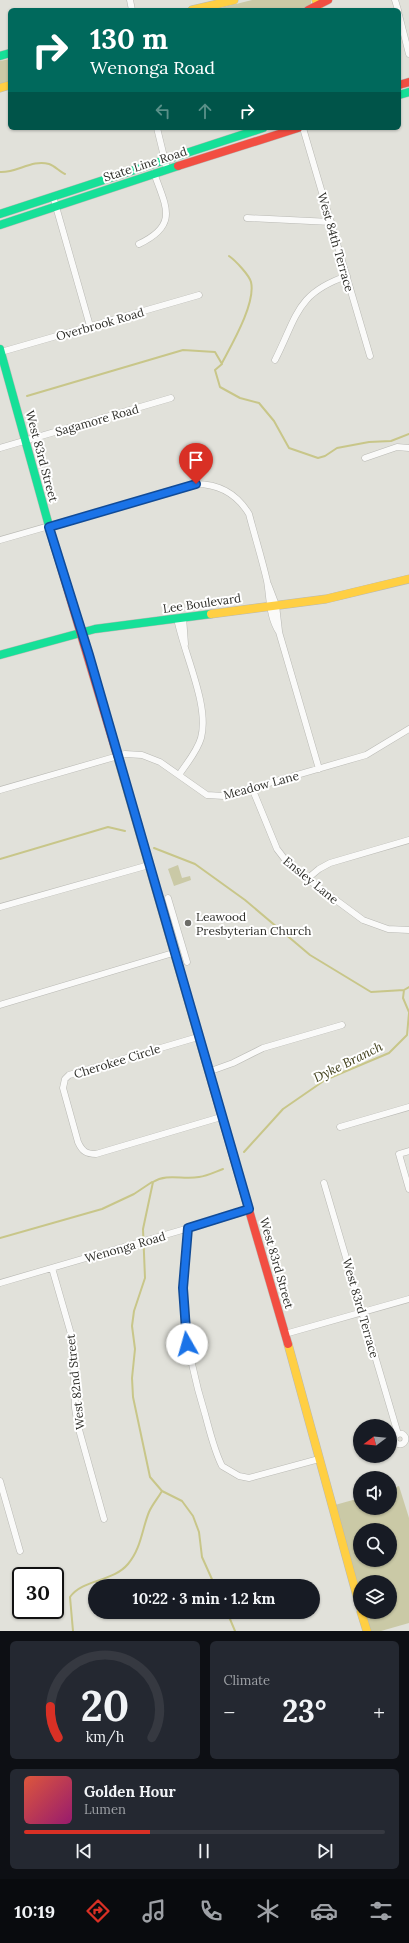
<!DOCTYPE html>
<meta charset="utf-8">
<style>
:root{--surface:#171b24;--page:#242831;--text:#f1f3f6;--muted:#9ea1a6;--line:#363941;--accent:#d93025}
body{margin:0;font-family:Lora,serif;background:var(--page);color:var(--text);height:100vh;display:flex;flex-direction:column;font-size:15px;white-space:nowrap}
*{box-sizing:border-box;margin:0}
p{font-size:13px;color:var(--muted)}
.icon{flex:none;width:22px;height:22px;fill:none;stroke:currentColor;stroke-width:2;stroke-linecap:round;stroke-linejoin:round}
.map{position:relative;height:1631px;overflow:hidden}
.sheet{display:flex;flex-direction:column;gap:10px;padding:10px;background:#0d0f14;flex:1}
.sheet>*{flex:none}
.hud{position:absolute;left:8px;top:8px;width:393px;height:122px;border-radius:6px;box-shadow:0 1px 3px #0004;background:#00695c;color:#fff;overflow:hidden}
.needle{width:26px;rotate:254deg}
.fabs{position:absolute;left:353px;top:1419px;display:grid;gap:8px}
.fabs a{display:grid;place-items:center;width:44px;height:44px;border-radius:50%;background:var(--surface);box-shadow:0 1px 3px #0004;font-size:20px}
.speed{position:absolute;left:12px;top:1567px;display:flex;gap:8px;font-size:20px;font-weight:700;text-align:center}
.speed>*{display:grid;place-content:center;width:52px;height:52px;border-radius:50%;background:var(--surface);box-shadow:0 1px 3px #0004;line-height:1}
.speed .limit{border:2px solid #111;border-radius:6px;background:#fff;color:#111}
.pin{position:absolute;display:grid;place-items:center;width:34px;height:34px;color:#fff;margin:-41px -17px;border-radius:50% 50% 50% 0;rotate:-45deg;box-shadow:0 0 4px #0007}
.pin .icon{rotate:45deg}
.me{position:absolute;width:44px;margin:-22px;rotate:353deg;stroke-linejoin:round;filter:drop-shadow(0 0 3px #0008)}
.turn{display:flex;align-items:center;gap:14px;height:84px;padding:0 16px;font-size:18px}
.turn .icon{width:52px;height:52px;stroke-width:2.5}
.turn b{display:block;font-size:28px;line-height:34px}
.lanes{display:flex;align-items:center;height:38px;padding:0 16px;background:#0003;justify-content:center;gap:20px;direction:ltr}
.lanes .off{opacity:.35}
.big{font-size:30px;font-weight:700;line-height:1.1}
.sheet .widget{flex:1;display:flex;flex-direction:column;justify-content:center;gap:6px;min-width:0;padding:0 14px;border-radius:6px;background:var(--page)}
.sheet .dial{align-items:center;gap:0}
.dial svg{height:104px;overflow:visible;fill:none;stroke:var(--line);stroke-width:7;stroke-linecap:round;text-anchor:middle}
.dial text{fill:var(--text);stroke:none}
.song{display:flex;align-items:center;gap:12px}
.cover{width:48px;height:48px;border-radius:6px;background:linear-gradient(135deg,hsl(10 70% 55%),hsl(320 70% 35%))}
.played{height:4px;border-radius:2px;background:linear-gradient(90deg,var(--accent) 35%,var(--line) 35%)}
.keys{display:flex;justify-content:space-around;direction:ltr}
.heat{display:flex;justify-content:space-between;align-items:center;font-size:22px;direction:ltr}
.sheet .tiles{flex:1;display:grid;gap:10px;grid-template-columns:1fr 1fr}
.widget:last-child{grid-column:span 2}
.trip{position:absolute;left:88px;top:1579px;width:232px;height:40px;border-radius:20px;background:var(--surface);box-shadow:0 1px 3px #0004;font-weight:700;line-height:40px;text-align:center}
.dock{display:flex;height:64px;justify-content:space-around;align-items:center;background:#090b0e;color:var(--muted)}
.dock .icon{width:28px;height:28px}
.dock .selected{color:var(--accent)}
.dock b{font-size:18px;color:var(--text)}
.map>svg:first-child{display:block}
.green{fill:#cac9a6;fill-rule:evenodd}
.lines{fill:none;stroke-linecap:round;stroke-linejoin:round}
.stream{stroke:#c8c689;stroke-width:2}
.street-casing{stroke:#b9b9b4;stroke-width:7}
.fast-casing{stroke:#b9b9b4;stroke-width:9}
.slow-casing{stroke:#b9b9b4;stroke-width:9}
.jam-casing{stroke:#b9b9b4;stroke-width:9}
.street{stroke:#fafaf9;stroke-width:6}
.fast{stroke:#16e098;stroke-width:8}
.slow{stroke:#ffcf43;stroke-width:8}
.jam{stroke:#f24e42;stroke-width:8}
.route-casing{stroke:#114b97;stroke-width:10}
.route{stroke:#1a73e8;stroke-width:7}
.poi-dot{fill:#6d6d68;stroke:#fff;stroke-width:1.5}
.labels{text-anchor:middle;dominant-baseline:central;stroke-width:4;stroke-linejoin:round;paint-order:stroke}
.street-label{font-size:12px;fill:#2f2f2a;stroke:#fff}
.poi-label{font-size:12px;fill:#2f2f2a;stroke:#fff;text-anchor:start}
.water-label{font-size:13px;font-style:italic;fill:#3e3d18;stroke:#fff}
</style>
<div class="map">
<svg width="409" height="1631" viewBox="0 0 409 1631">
<rect width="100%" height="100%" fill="#e1e1da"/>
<!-- green -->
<path class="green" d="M252 0H311V4L308 7 299 10H212Z
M10 59V82L0 85V61Z
M178 865 182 878 190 876 191 880 174 886 168 869Z
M399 1486 409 1518V1623L381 1631H370L365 1612H390V1582H360V1594L335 1505 360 1498V1508H390V1489ZM360 1530H390V1560H360Z"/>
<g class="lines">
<!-- stream -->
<path class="stream" d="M0 172C17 173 32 159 49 164 55 166 60 172 65 174
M222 363C232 344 256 303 251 282 249 275 236 261 229 256
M27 396 183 350 215 352 222 364 215 370 220 387 240 398 259 403 274 421 289 448 318 458 325 456 337 448 369 442 391 441 409 434
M154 848 195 864 245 900 310 955 371 992 404 990
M0 859 108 827 125 831
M409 987 404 990 403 998 409 1012
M244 1152 283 1109 325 1080 389 1053 407 1035 409 1013
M0 1238 102 1209 134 1194 152 1182
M215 1586 202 1557 199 1532 193 1516 182 1501 162 1491 150 1477 133 1397 132 1378 135 1349 132 1326 134 1311 145 1278 143 1229 153 1182C167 1173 183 1180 199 1177 207 1176 215 1172 223 1169
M227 1612 235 1631
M73 1631 70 1597C83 1579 113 1582 128 1564 141 1549 142 1529 149 1512 152 1505 158 1498 162 1491"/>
<!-- street casing -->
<g class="street-casing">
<path id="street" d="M130 0 132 10
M395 0 398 10
M399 15 409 54
M157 128 167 169
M303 128 370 356
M53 196 90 326
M247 218 331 222
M139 244C179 225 166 207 154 173
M1 352 199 295
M275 360C297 317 296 293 347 276
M0 448 171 398
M365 458 397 447 409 448
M0 540 196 484C219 484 237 494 249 514 255 537 262 559 267 581 270 598 269 617 279 632L319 769
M268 584 276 605 279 631
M183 617 185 644
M177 618C183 652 210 705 201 738 197 752 186 764 179 775
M252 788 277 849 290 866 363 920 388 929 409 930
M0 790 125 754 142 755 160 762 207 795 224 796 366 755 409 729
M307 879 319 869 330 863 409 840
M168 898 187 962
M0 907 149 865
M0 1005 173 953
M198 1037 69 1075 65 1079 63 1088 78 1142C82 1151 86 1154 96 1154L221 1117
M208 1072 233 1063 263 1048 342 1025
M340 1127 409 1107
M409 1151 399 1154 409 1189
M324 1183 398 1434
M188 1228C179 1296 185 1349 205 1414 210 1432 214 1450 222 1466L239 1476 249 1478 319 1459
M52 1268 71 1334 74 1368 75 1408 78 1426 104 1519
M0 1283 237 1214 249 1209
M285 1334 409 1299
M394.5 1439a5.5 5.5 0 1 1 11 0a5.5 5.5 0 1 1-11 0Z
M0 1481 20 1551"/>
</g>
<!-- fast casing -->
<g class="fast-casing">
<path id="fast" d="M0 56 10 53
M399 95 409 92
M0 214 263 128
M0 225 178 166
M0 349 54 544
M0 655 95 629 211 614"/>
</g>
<!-- slow casing -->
<g class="slow-casing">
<path id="slow" d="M316 0 319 10
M192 10 234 0
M0 88 10 85
M211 614 326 599 409 579
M117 755 212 1083
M288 1344 360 1607
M361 1612 367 1631"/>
</g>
<!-- jam casing -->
<g class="jam-casing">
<path id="jam" d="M308 10 328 0
M399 85 409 82
M178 166 298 128
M54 544 117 755
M212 1083 288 1344"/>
</g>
<!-- street -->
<use href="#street" class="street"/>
<!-- fast -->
<use href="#fast" class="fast"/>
<!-- slow -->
<use href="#slow" class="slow"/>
<!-- jam -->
<use href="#jam" class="jam"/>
</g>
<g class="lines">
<!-- route casing -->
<g class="route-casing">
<path id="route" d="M187 1344 183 1288 188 1228 249 1209 89 655 49 527 196 484"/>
</g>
<!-- route -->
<use href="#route" class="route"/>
</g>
<!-- markers -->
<circle class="poi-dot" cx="188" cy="923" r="4"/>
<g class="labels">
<!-- street labels -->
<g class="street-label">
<text transform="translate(145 164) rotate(-18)">State Line Road</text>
<text transform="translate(336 242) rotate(74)">West 84th Terrace</text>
<text transform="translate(100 324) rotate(-16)">Overbrook Road</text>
<text transform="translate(97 420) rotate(-16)">Sagamore Road</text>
<text transform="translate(42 456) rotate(75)">West 83rd Street</text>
<text transform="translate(202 603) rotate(-8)">Lee Boulevard</text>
<text transform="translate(261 785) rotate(-15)">Meadow Lane</text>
<text transform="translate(311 880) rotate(39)">Ensley Lane</text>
<text transform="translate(117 1061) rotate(-17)">Cherokee Circle</text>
<text transform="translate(125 1247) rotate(-16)">Wenonga Road</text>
<text transform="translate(277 1263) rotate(74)">West 83rd Street</text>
<text transform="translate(361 1308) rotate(74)">West 83rd Terrace</text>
<text transform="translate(75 1382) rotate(-96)">West 82nd Street</text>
</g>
<!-- poi labels -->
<g class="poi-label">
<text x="196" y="916">Leawood<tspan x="196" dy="14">Presbyterian Church</tspan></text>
</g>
<!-- water labels -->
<g class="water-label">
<text transform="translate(348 1062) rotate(-26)">Dyke Branch</text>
</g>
</g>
</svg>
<div class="fabs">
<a><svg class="needle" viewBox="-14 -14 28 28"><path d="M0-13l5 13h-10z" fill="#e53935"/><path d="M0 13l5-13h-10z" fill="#9ea1a6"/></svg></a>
<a><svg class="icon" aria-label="sound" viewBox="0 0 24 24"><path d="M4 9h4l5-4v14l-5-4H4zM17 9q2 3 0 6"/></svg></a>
<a><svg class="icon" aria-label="search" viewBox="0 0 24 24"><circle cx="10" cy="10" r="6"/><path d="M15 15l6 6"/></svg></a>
<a><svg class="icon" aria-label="layers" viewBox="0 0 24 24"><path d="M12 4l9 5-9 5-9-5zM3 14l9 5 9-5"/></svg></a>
</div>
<div class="speed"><div class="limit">30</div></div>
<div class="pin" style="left:196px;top:484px;background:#d93025"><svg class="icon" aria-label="arrive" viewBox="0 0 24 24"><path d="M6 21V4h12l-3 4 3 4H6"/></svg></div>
<svg class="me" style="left:187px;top:1344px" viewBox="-20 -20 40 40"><circle r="19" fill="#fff"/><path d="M0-13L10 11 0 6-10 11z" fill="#1a73e8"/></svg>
<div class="trip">10:22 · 3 min · 1.2 km</div>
<div class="hud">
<div class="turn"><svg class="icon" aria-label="right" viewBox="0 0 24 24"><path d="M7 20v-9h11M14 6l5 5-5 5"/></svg><div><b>130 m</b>Wenonga Road</div></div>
<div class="lanes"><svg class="icon off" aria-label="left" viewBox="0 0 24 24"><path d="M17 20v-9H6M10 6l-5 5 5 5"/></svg><svg class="icon off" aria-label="ahead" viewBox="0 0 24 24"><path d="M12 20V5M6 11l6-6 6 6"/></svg><svg class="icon" aria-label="right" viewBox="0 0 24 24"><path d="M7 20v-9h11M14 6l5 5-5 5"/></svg></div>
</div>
</div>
<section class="sheet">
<div class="tiles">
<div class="widget dial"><svg viewBox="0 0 100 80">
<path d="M14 69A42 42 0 1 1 86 69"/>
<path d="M14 69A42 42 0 0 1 8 45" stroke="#d93025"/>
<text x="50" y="56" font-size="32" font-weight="700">20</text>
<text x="50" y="72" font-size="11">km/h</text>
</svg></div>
<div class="widget"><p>Climate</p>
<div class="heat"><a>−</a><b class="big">23°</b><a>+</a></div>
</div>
<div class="widget">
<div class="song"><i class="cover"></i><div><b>Golden Hour</b><p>Lumen</p></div></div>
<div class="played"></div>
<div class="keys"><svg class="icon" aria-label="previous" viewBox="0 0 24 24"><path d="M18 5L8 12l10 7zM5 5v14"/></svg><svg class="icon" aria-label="pause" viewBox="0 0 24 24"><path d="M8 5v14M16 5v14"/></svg><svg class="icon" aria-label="next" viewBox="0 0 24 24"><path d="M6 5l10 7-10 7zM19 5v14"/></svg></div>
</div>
</div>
</section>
<nav class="dock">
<b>10:19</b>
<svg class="icon selected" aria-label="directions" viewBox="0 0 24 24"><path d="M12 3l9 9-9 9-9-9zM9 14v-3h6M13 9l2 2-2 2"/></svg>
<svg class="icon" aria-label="music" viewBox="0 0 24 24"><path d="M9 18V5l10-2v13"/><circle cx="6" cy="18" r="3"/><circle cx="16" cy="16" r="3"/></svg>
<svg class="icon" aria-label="phone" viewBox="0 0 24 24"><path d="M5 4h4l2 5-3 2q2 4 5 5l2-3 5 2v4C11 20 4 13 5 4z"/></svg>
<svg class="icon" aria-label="climate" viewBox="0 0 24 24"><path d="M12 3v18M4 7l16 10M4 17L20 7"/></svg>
<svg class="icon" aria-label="car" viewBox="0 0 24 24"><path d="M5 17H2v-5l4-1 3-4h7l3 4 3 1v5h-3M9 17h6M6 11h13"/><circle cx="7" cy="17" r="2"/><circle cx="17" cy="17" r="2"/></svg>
<svg class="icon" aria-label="filters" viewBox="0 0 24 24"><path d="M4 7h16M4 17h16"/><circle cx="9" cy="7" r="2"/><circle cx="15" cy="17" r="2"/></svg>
</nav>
